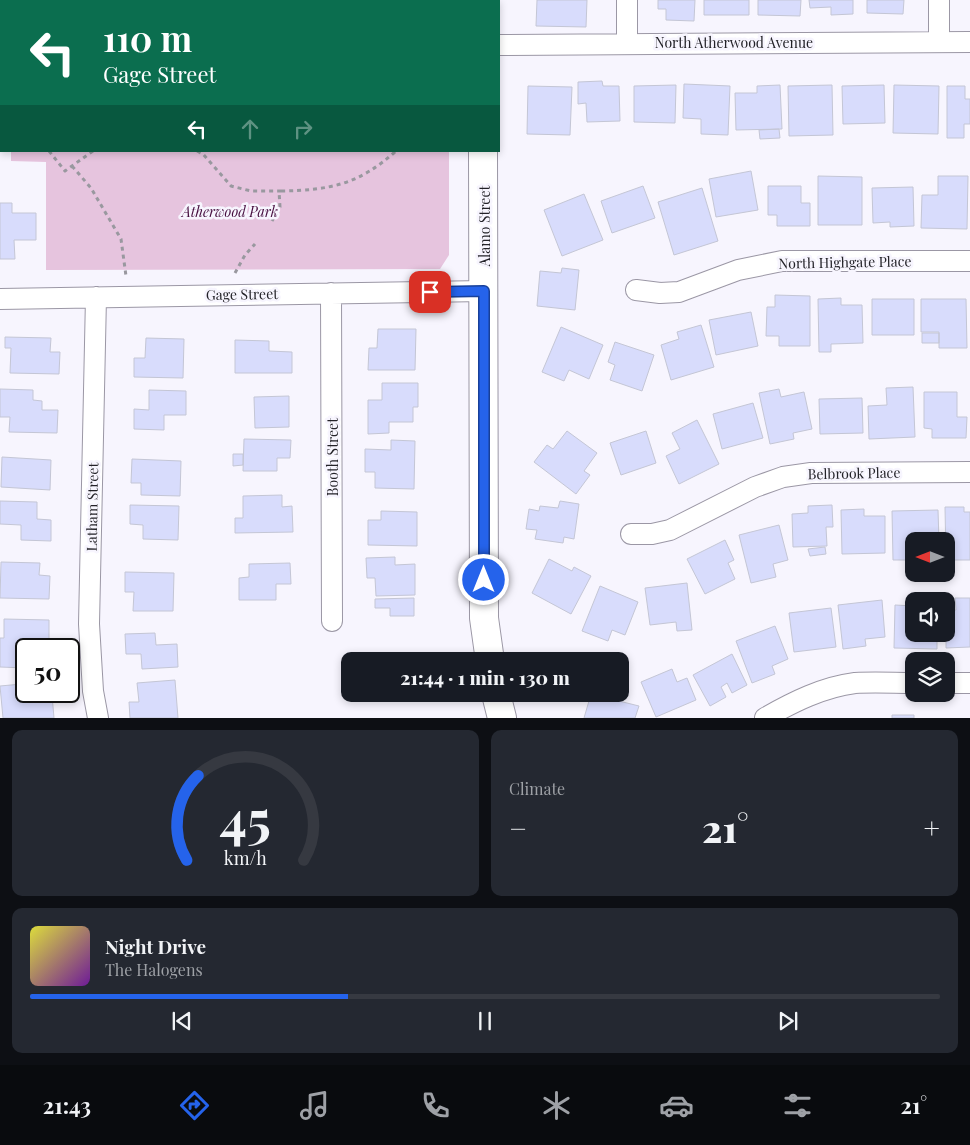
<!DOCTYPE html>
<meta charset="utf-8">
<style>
:root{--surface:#171b24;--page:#242831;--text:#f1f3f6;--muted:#9ea1a6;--line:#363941;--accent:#2563eb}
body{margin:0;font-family:"Playfair Display",serif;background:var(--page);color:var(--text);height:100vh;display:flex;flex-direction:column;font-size:19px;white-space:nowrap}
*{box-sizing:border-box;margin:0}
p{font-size:16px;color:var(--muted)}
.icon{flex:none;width:28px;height:28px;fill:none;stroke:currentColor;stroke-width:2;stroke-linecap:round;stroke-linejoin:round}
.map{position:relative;height:718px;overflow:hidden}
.side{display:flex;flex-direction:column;gap:12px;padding:12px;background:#0d0f14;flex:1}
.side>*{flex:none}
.top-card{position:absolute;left:0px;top:0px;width:500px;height:152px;box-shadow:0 2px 8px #0003;background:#0b6e4f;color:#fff;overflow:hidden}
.needle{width:32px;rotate:270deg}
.tools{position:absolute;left:905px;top:532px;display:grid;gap:10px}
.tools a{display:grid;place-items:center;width:50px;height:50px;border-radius:10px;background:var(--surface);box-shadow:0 2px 8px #0003;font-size:25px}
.speed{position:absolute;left:15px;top:638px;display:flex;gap:10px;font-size:25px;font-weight:700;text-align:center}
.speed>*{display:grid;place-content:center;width:65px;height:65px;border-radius:50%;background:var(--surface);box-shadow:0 2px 8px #0003;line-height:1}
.speed .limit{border:2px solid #111;border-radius:8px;background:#fff;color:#111}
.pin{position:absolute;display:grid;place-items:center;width:42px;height:42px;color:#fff;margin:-21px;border-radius:10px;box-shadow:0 2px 8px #0006}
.me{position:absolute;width:55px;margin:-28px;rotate:0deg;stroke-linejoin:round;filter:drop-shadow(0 0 4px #0008)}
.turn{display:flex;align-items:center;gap:18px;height:105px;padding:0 20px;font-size:22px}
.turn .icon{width:65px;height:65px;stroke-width:2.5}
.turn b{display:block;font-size:35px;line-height:42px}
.lanes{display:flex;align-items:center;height:48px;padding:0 20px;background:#0003;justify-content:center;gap:25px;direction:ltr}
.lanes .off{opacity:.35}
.big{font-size:38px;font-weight:800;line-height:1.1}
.side .tile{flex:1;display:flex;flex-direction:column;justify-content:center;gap:8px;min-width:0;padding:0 18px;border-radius:10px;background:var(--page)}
.side .dial{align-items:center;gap:0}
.dial svg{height:130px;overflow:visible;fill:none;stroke:var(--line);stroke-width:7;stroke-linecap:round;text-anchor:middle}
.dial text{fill:var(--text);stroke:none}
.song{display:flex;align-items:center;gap:15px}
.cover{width:60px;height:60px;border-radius:8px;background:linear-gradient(135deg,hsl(60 70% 55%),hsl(280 70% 35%))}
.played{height:5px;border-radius:2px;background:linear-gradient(90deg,var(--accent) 35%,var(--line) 35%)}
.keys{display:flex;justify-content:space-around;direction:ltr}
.heat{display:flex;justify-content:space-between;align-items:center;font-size:28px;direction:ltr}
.side .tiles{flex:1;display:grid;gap:12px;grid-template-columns:1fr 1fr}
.tile:last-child{grid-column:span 2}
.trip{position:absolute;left:341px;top:652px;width:288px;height:50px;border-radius:10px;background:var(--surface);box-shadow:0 2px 8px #0003;font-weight:800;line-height:50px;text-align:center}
.dock{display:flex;height:80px;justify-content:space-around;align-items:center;background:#090b0e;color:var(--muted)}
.dock .icon{width:35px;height:35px}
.dock .current{color:var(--accent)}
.dock b{font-size:22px;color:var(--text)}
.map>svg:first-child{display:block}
.green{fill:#e6c4de}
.building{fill:#d8dcfc;stroke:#c4c6d5}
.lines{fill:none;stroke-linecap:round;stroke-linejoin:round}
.street-casing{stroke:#9b97a5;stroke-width:22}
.secondary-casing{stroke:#9b97a5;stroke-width:30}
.path{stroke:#99989f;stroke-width:3;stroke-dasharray:4 4;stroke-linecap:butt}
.street{stroke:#fff;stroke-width:20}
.secondary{stroke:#fff;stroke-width:28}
.route-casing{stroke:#184099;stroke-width:12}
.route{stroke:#2563eb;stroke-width:9}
.labels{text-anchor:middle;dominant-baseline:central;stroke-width:5;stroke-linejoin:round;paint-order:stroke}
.street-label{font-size:14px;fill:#232228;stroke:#f7f5fe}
.park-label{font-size:14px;font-style:italic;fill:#460e3f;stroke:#f7f5fe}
</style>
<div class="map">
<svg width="970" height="718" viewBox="0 0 970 718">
<rect width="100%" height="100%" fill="#f7f5fe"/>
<!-- green -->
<path class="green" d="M11 0H449V1H11Z
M11 151H449V255L440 269 46 270V162L11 161Z"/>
<!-- building -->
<path class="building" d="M537 0H587L586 27 536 26Z
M658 0H695L694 21 666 20V9H658Z
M704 0H749V15H704Z
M758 0H801L800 16 758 15Z
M809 0H853V14L831 15V7L810 8Z
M867 0H904L903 14 867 13Z
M602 81 603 86H619L620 121 587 122 586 103 578 104V82Z
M684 84 730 86 728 135 701 134V119L683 118Z
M676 85 675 123 634 122V86Z
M780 85 782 129 736 130 735 93H757V86Z
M832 85 833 135 789 136 788 86Z
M884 85 885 123 843 124 842 86Z
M894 85 939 86 938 134 893 133Z
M528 86 572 87 570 135 527 134Z
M947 86H965V99H970V124H964V138H947Z
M779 129 780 138 760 139 759 130Z
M751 171 758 210 716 217 709 179Z
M818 176 862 177V225H818Z
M938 176H968L967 229 921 228 922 195H938Z
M643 186 655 218 612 233 601 201Z
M768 186H801V203H810V226H777V215H768Z
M913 187 914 226 890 227V222L873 223 872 188Z
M702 188 718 241 674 255 658 202Z
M584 194 603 240 562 256 544 210Z
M0 203H12V213H36V240H14L15 259H0Z
M562 268 579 270 575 310 537 306 540 271 561 273Z
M775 295 810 296V346H779V336H766L767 307H775Z
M841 298V305H862L863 343 831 344V352H819L818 299Z
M872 299H914V335H872Z
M921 299H966L967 348H939V332H921Z
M751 312 758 346 716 355 709 320Z
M701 325 714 367 671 380 661 345 679 339 677 332Z
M561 327 603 345 589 379 569 370 564 381 542 372Z
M378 329H416L415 370H368L369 348H377Z
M922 333H939V343H922Z
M5 337 51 338 50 352H60L59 374 10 373 11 348H5Z
M146 338 184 339 183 378 134 377V358H145Z
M235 340 269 341V351L292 352V373H235Z
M615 342 654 355 642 391 610 380 615 365 608 362Z
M382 383H418V407H413V422H389V433L368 434V400H382Z
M913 387 915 437 869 439 868 406 887 405 886 388Z
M0 389 33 390V400L42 401V410H58L57 433 9 432 10 417H0Z
M779 389 781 397 804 392 812 429 793 433 794 439 770 444 759 393Z
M149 390 186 391V415H164V430L134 429V409L149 410Z
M924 392H957V417H967L966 438H932V429L924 428Z
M289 396V427L255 428 254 397Z
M862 398 863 433 820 434 819 399Z
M753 403 763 438 722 449 713 414Z
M697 420 719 464 679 484 666 456 680 449 672 433Z
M567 431 597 453 584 471 590 475 576 494 534 462 547 445 553 449Z
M646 431 656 463 621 475 610 443Z
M244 439 291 440 290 458H277V471H243Z
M391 440 415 441 414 489 375 488V472H365V449L391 450Z
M233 454H243V465L233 466Z
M2 457 51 460 50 490 1 487Z
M132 459 181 461 180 496 141 495V483H131Z
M282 495V507L292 506 293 532 235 533V518H243V496Z
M0 501 37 502V519L51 520V541L21 540V525L0 524Z
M560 501 579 504 574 539 564 537 563 543 535 539 537 530 526 529 529 509 539 511 540 506 558 508Z
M130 505 179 506 178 540 143 539V525L130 524Z
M832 505 833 527H826L827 546 793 547 792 514 808 513V506Z
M945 507H964V512H970V560H946Z
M864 509V516H885V553L842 554 841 510Z
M938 510 939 541H914V560H893L892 511Z
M381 511 417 512V546L368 545V520H381Z
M779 525 788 560 773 564 776 577 751 583 739 535Z
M725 540 734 560 728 563 735 579 705 594 687 559Z
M825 547 826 554 810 556 808 549Z
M395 557V565L415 564V595L376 596 375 578H367L366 558Z
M549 559 572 571 574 567 591 576 571 614 532 593Z
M1 562 40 563 39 575 50 576 49 599 0 598Z
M290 563 291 584H276V600H239V578L249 577V564Z
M125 572 174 573 173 611H133L134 592H125Z
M687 583 692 630 677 631 676 622 650 625 645 588Z
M600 586 638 602 625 635 612 630 608 641 582 631Z
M414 598V616H390V608H375V599Z
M955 598H970V647L946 648V610H956Z
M882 600 885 637 865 639 866 646 843 649 838 605Z
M895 605 914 606V634H937V649L894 648Z
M831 608 836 647 794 652 789 613Z
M4 619 49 620V639H31L30 649H26V668L0 667V638H4Z
M775 626 788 659 772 666 775 674 752 683 736 641Z
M155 633 156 645 177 644 178 667 142 669 141 654H126L125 634Z
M732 654 747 685 732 693 727 683 721 687 726 697 710 706 693 675Z
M672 669 677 682 687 678 696 700 656 717 641 682Z
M175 680 178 718H130L129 702H139L137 683Z
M22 684V689L26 688V691H38V697L52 695 54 718H3L0 686Z
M591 694 639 706 635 718H584Z
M892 715H914V718H892Z"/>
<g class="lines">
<!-- street casing -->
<g class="street-casing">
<path id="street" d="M939 0V42
M627 42V0
M499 45 970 42
M636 290 660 293 679 292 738 270 782 261H970
M331 293 332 621
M96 297 89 624 93 691 98 718
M0 299 484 291
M631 534H652L670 530 755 487 783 477 811 473 970 472
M946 683H970
M765 718C793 702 823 687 855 683 874 682 895 683 914 683"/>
</g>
<!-- secondary casing -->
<g class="secondary-casing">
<path id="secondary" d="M485 0V1
M483 151 484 618 490 661
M496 694 502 718"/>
</g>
<!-- path -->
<path class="path" d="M44 1V0
M440 1 441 0
M49 151 65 171 93 151
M197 151 203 154 231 186 251 191H283
M72 166 91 188 121 239 126 276
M281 191C330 190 358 185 396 151
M272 221 280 207 279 191
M235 273 245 255 255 244"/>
<!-- street -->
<use href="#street" class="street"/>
<!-- secondary -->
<use href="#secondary" class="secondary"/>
</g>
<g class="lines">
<!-- route casing -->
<g class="route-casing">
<path id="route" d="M430 292 484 291V580"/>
</g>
<!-- route -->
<use href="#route" class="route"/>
</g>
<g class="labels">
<!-- street labels -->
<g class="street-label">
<text x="734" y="42">North Atherwood Avenue</text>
<text transform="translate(484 226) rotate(-90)">Alamo Street</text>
<text transform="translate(845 262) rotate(-1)">North Highgate Place</text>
<text transform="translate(242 294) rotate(-1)">Gage Street</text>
<text transform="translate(332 457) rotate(-90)">Booth Street</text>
<text transform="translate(854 473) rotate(-1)">Belbrook Place</text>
<text transform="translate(92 507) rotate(-89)">Latham Street</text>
</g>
<!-- park labels -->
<g class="park-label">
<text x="230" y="211">Atherwood Park</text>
</g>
</g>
</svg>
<div class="tools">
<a><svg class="needle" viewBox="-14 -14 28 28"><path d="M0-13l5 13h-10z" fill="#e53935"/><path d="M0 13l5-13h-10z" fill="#9ea1a6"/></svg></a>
<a><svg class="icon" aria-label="sound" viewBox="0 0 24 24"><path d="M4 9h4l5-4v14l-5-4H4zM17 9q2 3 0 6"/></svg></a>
<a><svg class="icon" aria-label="layers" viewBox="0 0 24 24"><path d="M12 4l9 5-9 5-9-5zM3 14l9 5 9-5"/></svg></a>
</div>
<div class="speed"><div class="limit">50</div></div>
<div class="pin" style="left:430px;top:292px;background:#d93025"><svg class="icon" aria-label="arrive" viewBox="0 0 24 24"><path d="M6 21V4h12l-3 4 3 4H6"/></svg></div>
<svg class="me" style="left:484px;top:580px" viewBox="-20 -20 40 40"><circle r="17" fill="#2563eb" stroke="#fff" stroke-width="3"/><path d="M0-11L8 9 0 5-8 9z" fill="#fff"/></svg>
<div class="trip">21:44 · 1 min · 130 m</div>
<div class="top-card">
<div class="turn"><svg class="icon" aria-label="left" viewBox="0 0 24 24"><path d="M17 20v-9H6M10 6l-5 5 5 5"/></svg><div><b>110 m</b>Gage Street</div></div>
<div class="lanes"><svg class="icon" aria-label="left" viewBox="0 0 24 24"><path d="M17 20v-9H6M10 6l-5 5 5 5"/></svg><svg class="icon off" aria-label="ahead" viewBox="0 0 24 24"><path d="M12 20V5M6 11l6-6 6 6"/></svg><svg class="icon off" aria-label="right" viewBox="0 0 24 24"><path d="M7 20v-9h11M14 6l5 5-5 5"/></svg></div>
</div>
</div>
<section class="side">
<div class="tiles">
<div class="tile dial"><svg viewBox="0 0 100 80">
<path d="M14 69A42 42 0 1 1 86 69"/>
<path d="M14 69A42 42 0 0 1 21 17" stroke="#2563eb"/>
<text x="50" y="56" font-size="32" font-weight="700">45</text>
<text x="50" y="72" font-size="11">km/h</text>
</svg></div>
<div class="tile"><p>Climate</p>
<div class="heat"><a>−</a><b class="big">21°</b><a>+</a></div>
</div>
<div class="tile">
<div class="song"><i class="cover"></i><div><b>Night Drive</b><p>The Halogens</p></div></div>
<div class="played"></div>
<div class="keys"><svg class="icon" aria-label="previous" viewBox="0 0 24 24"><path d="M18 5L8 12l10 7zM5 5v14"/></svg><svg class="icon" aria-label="pause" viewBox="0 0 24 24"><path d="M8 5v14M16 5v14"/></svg><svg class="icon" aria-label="next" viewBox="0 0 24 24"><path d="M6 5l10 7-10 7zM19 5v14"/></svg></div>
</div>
</div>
</section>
<nav class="dock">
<b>21:43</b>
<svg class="icon current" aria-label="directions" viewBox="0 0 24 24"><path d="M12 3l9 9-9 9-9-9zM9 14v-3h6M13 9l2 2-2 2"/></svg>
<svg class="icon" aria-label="music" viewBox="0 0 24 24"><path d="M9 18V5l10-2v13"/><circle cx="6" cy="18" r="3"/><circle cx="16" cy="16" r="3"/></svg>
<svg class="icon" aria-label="phone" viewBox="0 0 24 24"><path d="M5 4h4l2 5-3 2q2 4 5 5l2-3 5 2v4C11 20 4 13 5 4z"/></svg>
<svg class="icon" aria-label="climate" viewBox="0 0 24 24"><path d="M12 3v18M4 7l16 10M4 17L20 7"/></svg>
<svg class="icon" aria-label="car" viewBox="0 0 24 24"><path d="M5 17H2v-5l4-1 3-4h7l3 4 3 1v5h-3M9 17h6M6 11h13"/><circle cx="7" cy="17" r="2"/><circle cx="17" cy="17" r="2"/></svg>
<svg class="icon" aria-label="filters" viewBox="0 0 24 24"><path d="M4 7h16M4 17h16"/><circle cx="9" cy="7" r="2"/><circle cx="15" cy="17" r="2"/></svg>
<b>21°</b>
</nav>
